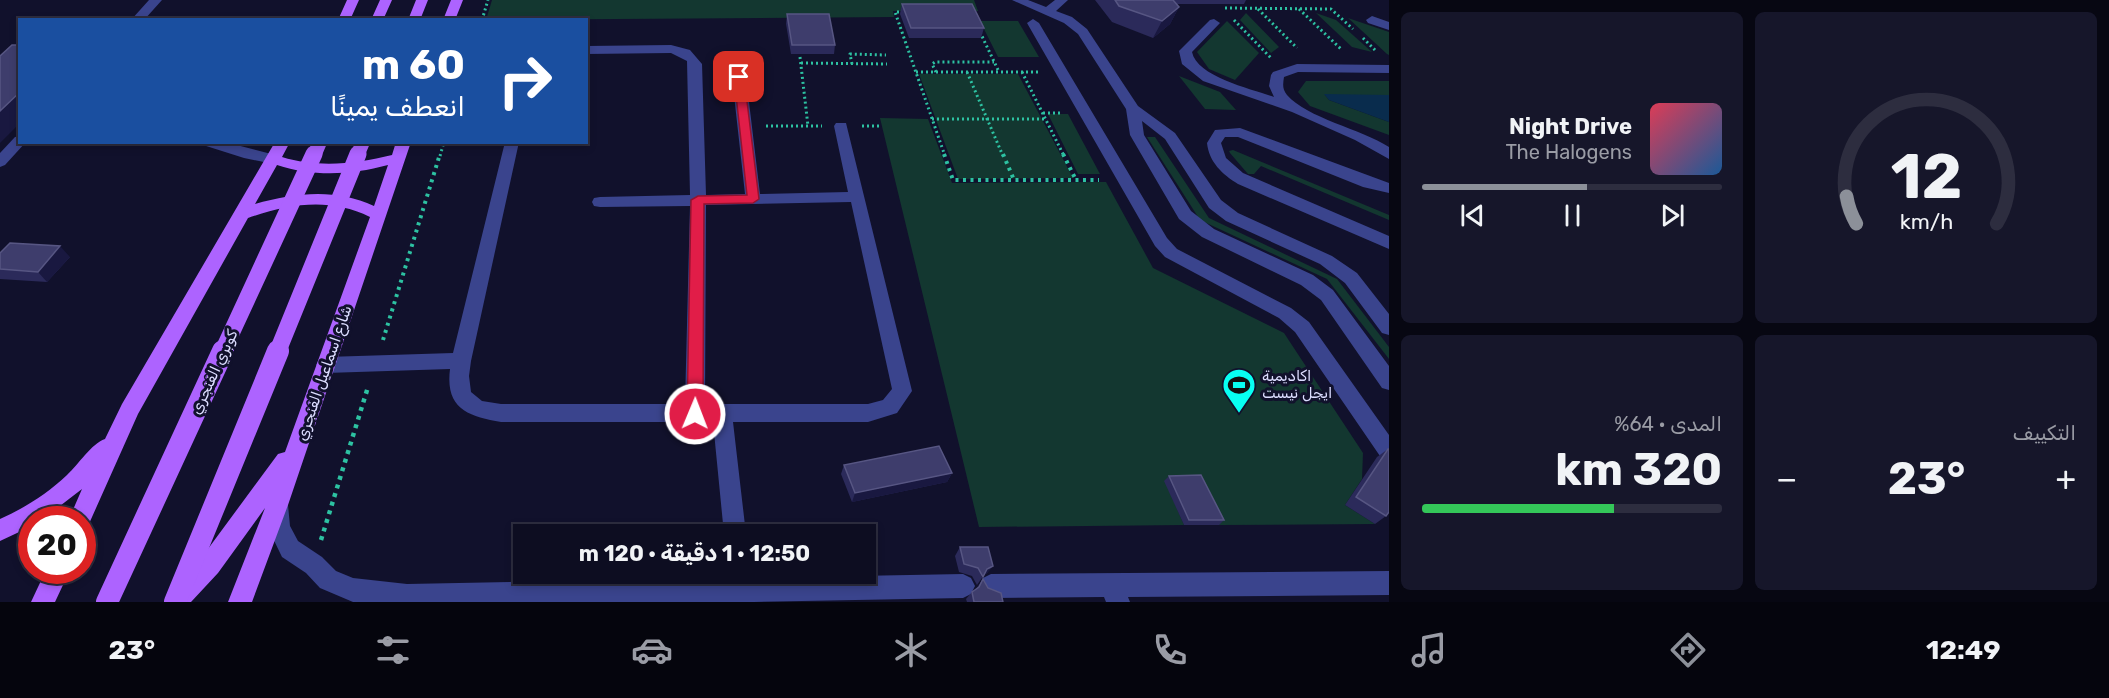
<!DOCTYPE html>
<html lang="ar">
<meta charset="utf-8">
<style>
:root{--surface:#0d0d21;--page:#16162a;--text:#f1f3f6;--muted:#9a9ca5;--line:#2d2d3f;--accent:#8c9099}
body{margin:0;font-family:Rubik,Cairo,sans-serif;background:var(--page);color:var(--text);direction:rtl;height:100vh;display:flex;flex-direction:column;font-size:22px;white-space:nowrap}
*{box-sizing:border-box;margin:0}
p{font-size:20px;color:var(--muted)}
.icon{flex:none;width:33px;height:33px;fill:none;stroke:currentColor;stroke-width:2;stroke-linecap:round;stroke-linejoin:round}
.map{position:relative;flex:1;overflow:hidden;direction:ltr}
.panel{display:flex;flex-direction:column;gap:12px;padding:12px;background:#070712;width:720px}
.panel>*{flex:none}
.banner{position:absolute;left:18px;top:18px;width:570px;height:126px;border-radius:0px;box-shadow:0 3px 9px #0003,0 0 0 2px var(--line);direction:rtl;background:#1a4fa0;color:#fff;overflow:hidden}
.speed{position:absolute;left:18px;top:506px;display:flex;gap:12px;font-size:30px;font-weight:700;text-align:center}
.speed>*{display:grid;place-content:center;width:78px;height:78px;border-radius:50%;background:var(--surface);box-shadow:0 3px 9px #0003,0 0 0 2px var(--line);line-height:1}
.speed .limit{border:9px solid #d22;background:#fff;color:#111}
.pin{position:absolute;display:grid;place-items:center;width:51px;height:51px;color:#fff;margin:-26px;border-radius:12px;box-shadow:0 3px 9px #0006}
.me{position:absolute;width:66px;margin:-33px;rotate:1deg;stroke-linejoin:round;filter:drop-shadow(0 0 4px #0008)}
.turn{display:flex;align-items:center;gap:21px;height:126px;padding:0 24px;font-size:27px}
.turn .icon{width:78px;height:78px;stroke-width:2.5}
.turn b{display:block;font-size:42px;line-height:51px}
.big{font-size:45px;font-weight:700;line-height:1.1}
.panel .card{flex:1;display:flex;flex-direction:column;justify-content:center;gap:9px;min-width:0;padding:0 21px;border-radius:9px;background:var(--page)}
.panel .dial{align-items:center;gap:0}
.dial svg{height:156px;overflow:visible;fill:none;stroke:var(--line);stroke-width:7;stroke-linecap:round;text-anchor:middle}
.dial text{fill:var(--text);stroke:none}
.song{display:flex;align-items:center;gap:18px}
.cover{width:72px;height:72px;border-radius:9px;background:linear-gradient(135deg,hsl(350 70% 55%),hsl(210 70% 35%))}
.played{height:6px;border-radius:3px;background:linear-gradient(90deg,var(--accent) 55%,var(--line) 55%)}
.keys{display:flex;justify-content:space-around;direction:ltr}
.heat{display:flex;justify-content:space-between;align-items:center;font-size:33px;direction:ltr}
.charge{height:9px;border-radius:4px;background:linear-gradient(90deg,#34c759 64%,var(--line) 0)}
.panel .tiles{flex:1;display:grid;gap:12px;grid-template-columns:repeat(2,1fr)}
.trip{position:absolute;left:513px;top:524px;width:363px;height:60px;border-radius:0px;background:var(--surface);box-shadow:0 3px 9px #0003,0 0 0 2px var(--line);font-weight:700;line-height:60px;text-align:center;direction:rtl}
.dock{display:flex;height:96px;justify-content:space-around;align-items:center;background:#05050d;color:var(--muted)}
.dock .icon{width:42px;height:42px}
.dock .on{color:var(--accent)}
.dock b{font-size:27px;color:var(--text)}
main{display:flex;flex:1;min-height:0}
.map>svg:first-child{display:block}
.green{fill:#133730}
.water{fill:#092c4d}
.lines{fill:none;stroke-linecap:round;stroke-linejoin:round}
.path-far2{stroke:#2dc2a2;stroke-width:3;stroke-dasharray:2 3;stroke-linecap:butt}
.path-far1{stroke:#2dc2a2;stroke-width:4;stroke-dasharray:3 4.5;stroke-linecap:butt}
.path{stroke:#2dc2a2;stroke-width:4.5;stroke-dasharray:4 5;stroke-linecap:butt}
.minor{fill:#3a448d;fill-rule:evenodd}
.major{fill:#ad63ff;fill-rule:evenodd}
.major-bridge-far2{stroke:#ad63ff;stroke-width:14}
.major-bridge-far1{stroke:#ad63ff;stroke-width:17}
.major-bridge{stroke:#ad63ff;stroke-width:22}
.wall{fill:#2b2a5a}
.shaded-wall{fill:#191840}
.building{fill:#3e3d6c;stroke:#575683;stroke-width:1.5}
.route{fill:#e11d48;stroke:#92132f;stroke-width:1.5}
.labels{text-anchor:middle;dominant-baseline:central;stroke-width:6;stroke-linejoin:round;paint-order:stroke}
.street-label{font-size:15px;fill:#dcddff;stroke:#11112c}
.poi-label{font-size:15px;fill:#dcddff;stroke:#11112c;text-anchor:start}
</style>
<main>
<section class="panel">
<div class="tiles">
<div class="card dial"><svg viewBox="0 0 100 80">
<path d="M14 69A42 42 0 1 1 86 69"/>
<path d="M14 69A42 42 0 0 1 9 55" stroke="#8c9099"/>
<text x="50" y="56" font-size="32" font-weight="700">12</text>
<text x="50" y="72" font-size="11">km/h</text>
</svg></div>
<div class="card">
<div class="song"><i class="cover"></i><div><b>Night Drive</b><p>The Halogens</p></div></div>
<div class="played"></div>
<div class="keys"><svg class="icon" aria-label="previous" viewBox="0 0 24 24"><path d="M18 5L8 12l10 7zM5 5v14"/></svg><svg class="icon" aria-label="pause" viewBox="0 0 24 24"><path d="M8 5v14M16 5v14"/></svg><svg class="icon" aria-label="next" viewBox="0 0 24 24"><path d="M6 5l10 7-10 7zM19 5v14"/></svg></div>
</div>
<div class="card"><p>التكييف</p>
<div class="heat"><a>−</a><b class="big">23°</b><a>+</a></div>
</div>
<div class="card"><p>المدى · 64%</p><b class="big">320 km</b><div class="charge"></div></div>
</div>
</section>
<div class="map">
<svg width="1389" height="602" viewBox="0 0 1389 602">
<rect width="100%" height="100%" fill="#11112c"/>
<!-- green -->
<path class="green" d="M492 0H974L978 11H893L894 17 486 20Z
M1246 13 1279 47 1271 53 1240 20Z
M1316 13 1336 20 1372 52 1352 47Z
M1348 18 1389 32V55L1387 54Z
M980 21H1018L1039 57H998Z
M1227 21 1259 53 1235 80 1209 69 1197 52Z
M919 74H1018L1073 178 958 179Z
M1179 76 1220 92 1236 110 1205 109Z
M1306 81H1389V95H1325L1329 100 1389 122V135L1310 106 1298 92Z
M1048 114H1068L1100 174H1078Z
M880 118 928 119 952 183 1106 182 1153 268 1284 333 1363 453 1362 479 1345 505 1375 524 1219 525 1196 480 1165 481 1184 525 979 527Z
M1147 137H1155L1209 218 1337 279 1389 347V359L1327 279 1200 220Z
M1233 150 1389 215V220L1261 166 1254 174H1248L1230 153 1229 151Z"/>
<!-- water -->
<path class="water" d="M1324 94 1389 95V122L1329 100Z"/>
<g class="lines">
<!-- path-far2 -->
<path class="path-far2" d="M1225 8 1331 9 1353 29
M1258 9 1297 48
M1299 9 1341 49
M904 12H895L945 156
M482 20 488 0
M1234 20 1271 58
M980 32 999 72
M1363 38 1375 50
M800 57 808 126
M801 63 887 64
M852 64 850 54 886 55
M916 72H1038
M936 72 932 64 935 62H994
M967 72 1003 156
M1022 72 1064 156
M1043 113H1062
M932 119H1045
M766 126H822
M862 126H880
M440 156 444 142"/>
<!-- path-far1 -->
<path class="path-far1" d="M944 154 953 180H1099
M1003 154 1014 180
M1063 154 1076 180
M383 340 440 154"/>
<!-- path -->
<path class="path" d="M321 540 368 387"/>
<!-- minor -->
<path class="minor" d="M149 0H162L144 20H131Z
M1012 0H1028L1046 7 1055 0H1068L1056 11 1072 17 1087 29 1138 106 1175 133 1221 200 1238 213 1332 256 1357 273 1389 314V335L1382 333 1345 283 1320 264 1226 221 1209 208 1165 139 1142 121 1144 135 1191 211 1214 229 1313 275 1333 290 1389 366V390L1382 388 1321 300 1301 285 1202 237 1179 219 1130 135 1126 109 1078 34 1064 23Z
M1372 16 1389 22V30L1368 23 1366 20Z
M1033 19 1039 23 1167 238 1177 249 1291 308 1309 322 1389 435V461L1382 459 1295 332 1279 318 1165 257 1155 246 1027 23Z
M1214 19 1220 23 1192 52C1197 77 1252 89 1274 97L1269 86 1271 75 1273 72 1297 64 1389 65V73L1298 72 1284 77C1283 84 1282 89 1287 95 1307 118 1361 129 1389 147V159L1355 140 1292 112 1203 81 1182 64 1179 51 1210 20Z
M671 45 690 50 702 64 706 195 745 194 732 77 734 74 739 73 746 77 760 194 848 192 834 126 836 123H846L912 391 897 413 868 422H733L746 534H724L713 422H501C468 416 445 409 450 369L326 373 319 371 316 365 319 359 326 357 453 353 505 142H519L471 361 469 376 471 392 482 401 501 404H685L690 206 600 207 594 206 592 202 594 198 600 197 690 195 687 61 671 53 586 54V46ZM851 202 892 389 883 400 868 404H705L706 205Z
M1240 128 1389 183V193L1363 187 1238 137H1225L1221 143 1226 158 1243 173 1389 236V249L1238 184C1222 174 1209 162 1207 143L1215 130Z
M20 136V142H26L5 165 0 167V153L15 137Z
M201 142H225L279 156 282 159 274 164 244 158 203 145Z
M277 495 285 498 288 505 290 526 298 541 322 557 336 571 353 578 407 584 728 578 727 573H751V578L963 574 971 578 975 586 971 594 963 598 754 602H353L320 588 306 573 282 557 268 528 266 505 269 498Z
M1389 571V595L1128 597 1130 602H1106L1104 597 991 598 983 594 979 586 983 578 991 574Z"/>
<!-- major -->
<path class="major" d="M347 0H359L350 20H338Z
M380 0H392L383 20H371Z
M416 0H428L420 20H408Z
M451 0H463L455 20H443Z
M275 142H290L282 157C318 168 356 164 392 155L396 142H411L288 505 252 602H228L265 508 218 573 191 602H169L167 597 170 588 202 557 278 454 285 452 370 217C329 197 289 204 248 218L138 414 88 526 82 529V519H69L82 489 43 519H32V526L0 541V519C25 508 48 493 67 475 79 464 91 444 105 439L122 404ZM277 165C314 177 351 175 388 165L374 206C335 188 295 193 255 204Z
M46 570H70L55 602H31Z"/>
<!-- major-bridge-far2 -->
<path class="major-bridge-far2" d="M314 156 320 142
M357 156 363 142"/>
<!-- major-bridge-far1 -->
<path class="major-bridge-far1" d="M222 353 314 154
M277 353 358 154"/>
<!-- major-bridge -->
<path class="major-bridge" d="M107 602 223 351
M175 602 278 351"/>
</g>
<!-- wall -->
<path class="wall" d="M1095 0H1246L1244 4H1177L1179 7 1170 24 1153 38 1112 22Z
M902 4 984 28 981 38H909L900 14Z
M787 14 835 45 834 54H791L786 24Z
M0 253 70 257 47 282 0 279Z
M1388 449 1386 516 1375 524 1345 505 1377 457Z
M844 465 952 473 947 482 852 502 841 474Z
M1169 476 1224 520 1219 525H1184L1164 481Z
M960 547 993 566 987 573 984 575 977 585 972 576 959 572 955 556Z
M983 579 988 588 1003 602H967L966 599 972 592 976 589Z"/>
<!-- shaded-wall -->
<path class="shaded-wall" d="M1179 7 1170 24 1153 38 1162 21Z
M20 92V123L0 143V111Z
M60 246 70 257 47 282 38 272Z
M952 473 947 482 852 502 855 493Z
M993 566 987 573 981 577 987 569Z"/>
<!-- building -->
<path class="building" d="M1115 0H1173L1179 7 1162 21 1119 6Z
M902 4H972L984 28H911Z
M787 14H829L835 45H792Z
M12 45H20V92L0 111V56Z
M10 243 60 246 38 272 0 269V253Z
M939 446 952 473 855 493 844 465Z
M1388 449H1389V512L1386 516 1356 497Z
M1201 475 1224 520H1189L1169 476Z
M960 547H988L993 566 987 569 983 577 978 568 964 564Z
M983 579 988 588 1001 593 1003 602H974L972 592 979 587Z"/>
<!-- route -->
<path class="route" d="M739 74 744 77 759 199 753 203 704 204 703 414 700 419 695 421 689 419 687 414 691 200 698 196 747 195 734 77Z"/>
<!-- icons -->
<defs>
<g id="stadium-pin" transform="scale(1.725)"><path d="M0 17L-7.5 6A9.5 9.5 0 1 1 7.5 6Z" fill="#08fff2" stroke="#11112c"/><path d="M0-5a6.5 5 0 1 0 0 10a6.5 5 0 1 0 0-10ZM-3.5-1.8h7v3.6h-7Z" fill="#111"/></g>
</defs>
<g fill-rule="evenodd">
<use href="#stadium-pin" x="1239" y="385"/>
</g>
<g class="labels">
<!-- street labels -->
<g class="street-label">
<text transform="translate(214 372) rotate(-65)">كوبري الفنجري</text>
<text transform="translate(324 373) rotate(-71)">شارع اسماعيل الفنجري</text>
</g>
<!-- poi labels -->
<g class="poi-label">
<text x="1262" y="376">اكاديمية<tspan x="1262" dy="17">ايجل نيست</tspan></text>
</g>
</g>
</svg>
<div class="speed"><div class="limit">20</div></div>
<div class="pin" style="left:739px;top:77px;background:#d93025"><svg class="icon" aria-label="arrive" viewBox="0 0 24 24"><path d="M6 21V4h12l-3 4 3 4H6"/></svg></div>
<svg class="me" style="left:695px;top:414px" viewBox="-20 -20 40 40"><circle r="17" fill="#e11d48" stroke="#fff" stroke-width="3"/><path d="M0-11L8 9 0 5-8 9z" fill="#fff"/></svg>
<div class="trip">12:50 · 1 دقيقة · 120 m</div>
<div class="banner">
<div class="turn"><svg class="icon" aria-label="right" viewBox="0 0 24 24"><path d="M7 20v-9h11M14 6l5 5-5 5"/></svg><div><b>60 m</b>انعطف يمينًا</div></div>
</div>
</div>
</main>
<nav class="dock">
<b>12:49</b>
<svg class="icon on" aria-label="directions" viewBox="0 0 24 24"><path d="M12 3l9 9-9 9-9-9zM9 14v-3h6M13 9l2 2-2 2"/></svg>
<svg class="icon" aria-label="music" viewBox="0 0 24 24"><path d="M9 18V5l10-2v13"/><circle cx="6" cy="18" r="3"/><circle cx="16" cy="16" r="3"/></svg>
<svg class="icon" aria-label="phone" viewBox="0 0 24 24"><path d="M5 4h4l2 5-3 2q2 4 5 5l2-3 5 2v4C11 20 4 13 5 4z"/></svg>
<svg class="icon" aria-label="climate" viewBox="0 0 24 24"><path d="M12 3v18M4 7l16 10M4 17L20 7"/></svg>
<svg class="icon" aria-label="car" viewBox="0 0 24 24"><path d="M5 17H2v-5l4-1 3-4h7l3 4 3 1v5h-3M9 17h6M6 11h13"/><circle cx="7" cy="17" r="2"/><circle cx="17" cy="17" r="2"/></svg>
<svg class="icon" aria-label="filters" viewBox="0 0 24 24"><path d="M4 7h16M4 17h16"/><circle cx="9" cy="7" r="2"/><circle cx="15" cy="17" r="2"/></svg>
<b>23°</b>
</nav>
